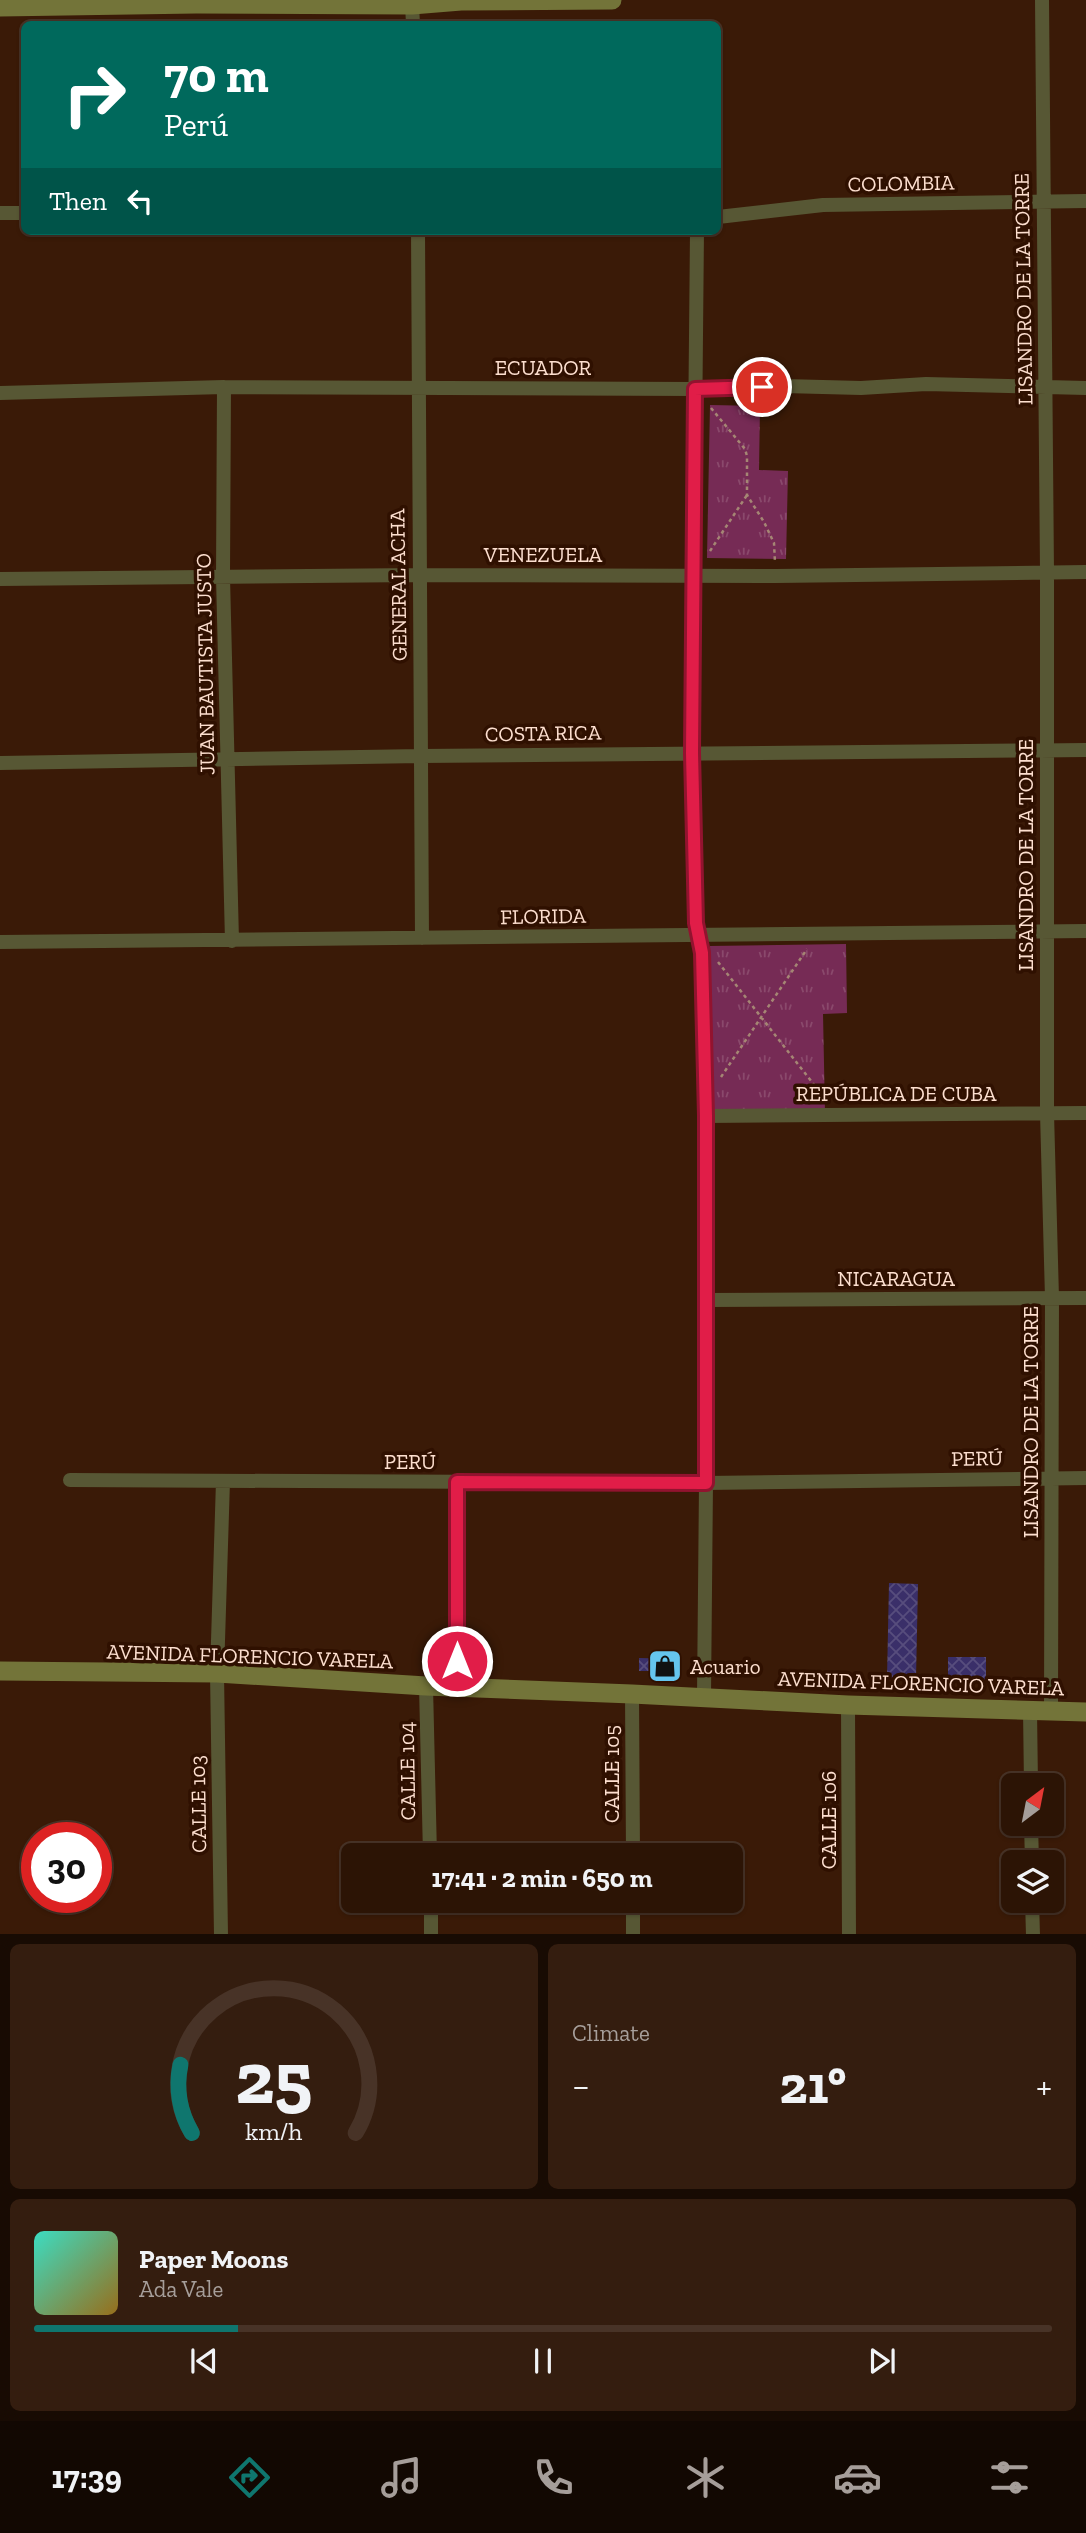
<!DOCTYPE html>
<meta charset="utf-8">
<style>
:root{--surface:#2c1405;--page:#341d0f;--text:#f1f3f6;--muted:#a69e9a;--line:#483327;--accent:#0f766e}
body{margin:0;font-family:"Zilla Slab",serif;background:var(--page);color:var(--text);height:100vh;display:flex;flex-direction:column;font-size:26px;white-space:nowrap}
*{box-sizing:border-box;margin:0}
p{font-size:23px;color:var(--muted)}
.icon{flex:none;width:38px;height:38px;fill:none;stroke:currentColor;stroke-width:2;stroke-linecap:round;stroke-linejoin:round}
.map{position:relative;height:1934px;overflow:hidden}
.panel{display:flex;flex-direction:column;gap:10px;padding:10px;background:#180b03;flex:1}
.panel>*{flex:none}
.top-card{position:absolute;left:21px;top:21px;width:700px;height:214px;border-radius:10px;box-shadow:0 2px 5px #0004,0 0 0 2px var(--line);background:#00695c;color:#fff;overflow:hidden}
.needle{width:46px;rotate:32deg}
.buttons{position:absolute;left:1001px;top:1773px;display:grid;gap:14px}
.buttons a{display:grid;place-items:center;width:63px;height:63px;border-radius:10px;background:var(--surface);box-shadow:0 2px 5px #0004,0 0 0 2px var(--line);font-size:35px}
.speed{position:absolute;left:21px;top:1822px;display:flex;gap:14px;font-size:35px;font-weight:700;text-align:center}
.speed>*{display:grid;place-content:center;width:91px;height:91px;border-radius:50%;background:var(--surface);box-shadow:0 2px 5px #0004,0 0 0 2px var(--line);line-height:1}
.speed .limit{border:10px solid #d22;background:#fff;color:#111}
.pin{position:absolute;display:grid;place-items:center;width:60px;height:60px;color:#fff;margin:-30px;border:4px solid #fff;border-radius:50%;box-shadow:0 2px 7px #0007}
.me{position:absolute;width:77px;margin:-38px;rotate:0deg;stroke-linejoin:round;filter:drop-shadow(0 0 5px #0008)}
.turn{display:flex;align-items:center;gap:24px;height:147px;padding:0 28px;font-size:32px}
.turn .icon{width:91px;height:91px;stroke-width:2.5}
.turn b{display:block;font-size:49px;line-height:60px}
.then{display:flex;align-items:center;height:66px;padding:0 28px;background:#0003;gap:14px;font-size:26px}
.big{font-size:52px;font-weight:800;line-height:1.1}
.panel .widget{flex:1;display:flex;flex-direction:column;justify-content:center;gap:10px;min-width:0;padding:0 24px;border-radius:10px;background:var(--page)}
.panel .dial{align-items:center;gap:0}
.dial svg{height:182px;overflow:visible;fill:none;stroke:var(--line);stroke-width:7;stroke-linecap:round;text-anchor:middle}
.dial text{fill:var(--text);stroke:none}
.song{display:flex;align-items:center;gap:21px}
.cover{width:84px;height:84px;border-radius:10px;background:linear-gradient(135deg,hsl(170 70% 55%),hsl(40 70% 35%))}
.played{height:7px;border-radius:4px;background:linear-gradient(90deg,var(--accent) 20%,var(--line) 20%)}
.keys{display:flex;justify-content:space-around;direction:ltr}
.heat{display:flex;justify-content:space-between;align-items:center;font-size:38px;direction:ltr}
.panel .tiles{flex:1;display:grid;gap:10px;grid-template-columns:1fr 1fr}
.widget:last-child{grid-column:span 2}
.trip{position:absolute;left:341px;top:1843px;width:402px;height:70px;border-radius:10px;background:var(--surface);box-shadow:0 2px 5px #0004,0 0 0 2px var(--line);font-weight:800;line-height:70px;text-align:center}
.tabs{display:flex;height:112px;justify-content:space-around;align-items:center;background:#120802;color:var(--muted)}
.tabs .icon{width:49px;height:49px}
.tabs .active{color:var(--accent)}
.tabs b{font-size:32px;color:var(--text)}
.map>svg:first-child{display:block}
.park{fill:url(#park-tufts)}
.building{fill:url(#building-cross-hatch)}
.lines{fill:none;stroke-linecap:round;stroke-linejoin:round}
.path{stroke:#a58674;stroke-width:2.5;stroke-dasharray:3.5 3.5;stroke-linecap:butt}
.street{stroke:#575734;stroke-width:14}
.secondary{stroke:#737439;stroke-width:19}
.route-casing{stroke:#92132f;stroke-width:18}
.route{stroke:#e11d48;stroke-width:12}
.labels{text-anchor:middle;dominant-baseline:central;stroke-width:7;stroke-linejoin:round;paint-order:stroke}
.street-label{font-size:21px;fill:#fddfcf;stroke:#2f1000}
.poi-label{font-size:21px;fill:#fddfcf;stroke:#2f1000;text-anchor:start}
</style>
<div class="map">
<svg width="1086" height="1935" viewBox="0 0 1086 1935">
<defs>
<pattern id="park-tufts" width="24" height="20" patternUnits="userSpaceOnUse" patternTransform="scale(1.75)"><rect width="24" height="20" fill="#762b55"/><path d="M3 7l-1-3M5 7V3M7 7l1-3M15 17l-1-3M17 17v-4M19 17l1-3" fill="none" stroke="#8a496c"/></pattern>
<pattern id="building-cross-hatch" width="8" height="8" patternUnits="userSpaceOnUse" patternTransform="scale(1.75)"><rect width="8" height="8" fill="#3a2f69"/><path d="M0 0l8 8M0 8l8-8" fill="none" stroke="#574d7d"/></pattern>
</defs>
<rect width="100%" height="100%" fill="#3a1a07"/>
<!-- park -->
<path class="park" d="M710 405 760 406 759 470 788 471 786 559 707 558Z
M846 944 847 1013 823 1014 825 1113 714 1110 710 946Z"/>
<!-- building -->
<path class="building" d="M889 1583 918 1584 916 1679 887 1678Z
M948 1657H986V1681L948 1680Z
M639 1658 677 1659 664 1671H639Z"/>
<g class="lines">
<!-- path -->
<path class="path" d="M711 408 745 449 747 456V495L764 522 774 543 775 563
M710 551 747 495
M718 962 826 1100
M721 1077 807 949"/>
<!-- street -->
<path class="street" d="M1042 0 1047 572V1113L1052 1298 1051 1711
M412 5 413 24
M0 213H24
M718 217 823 205 1086 201
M418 231 422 938
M697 231 692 753 696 923 702 953 706 1116V1483L704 1697
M224 387 223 577 232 941
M0 393 224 387 695 389 784 386 861 388 926 384 1086 388
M0 579 419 575 776 576 1086 572
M0 763 421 756 1086 750
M0 942 1086 931
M706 1116 1086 1113
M707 1300 1086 1298
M70 1480 706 1483 1086 1478
M457 1482 458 1687
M426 1686 430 1855
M632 1694 633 1855
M848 1705 849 1935
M1030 1710 1031 1785
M1031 1824 1032 1862
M431 1900V1935
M633 1900V1935
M1032 1900 1033 1935
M221 1935 217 1673 223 1481"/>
<!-- secondary -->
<path class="secondary" d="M0 7 196 4 412 5 461 1 612 0
M0 1671 217 1673 426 1686 632 1694 848 1705 1086 1712"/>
</g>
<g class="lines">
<!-- route casing -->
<g class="route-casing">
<path id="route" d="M457 1661V1482L706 1483V1116L702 953 696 923 692 753 695 389 762 387"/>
</g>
<!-- route -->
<use href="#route" class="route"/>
</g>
<!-- icons -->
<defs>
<g id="shop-square" transform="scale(1.75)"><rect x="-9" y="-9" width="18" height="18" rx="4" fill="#65c5ee" stroke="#2f1000"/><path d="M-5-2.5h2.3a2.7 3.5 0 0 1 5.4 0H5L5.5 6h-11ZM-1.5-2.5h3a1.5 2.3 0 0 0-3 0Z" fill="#111"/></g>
</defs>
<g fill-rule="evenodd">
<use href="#shop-square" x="665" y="1666"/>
</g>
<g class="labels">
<!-- street labels -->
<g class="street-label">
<text transform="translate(901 183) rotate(-1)">COLOMBIA</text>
<text transform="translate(1023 289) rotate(-91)">LISANDRO DE LA TORRE</text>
<text x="543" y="367">ECUADOR</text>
<text x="543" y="554">VENEZUELA</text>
<text transform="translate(398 585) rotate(-91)">GENERAL ACHA</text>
<text transform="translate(205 664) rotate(-91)">JUAN BAUTISTA JUSTO</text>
<text transform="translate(543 733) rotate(-1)">COSTA RICA</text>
<text transform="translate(1025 855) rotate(-90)">LISANDRO DE LA TORRE</text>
<text transform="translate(543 916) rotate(-1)">FLORIDA</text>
<text x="896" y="1093">REPÚBLICA DE CUBA</text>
<text x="896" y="1278">NICARAGUA</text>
<text transform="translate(1030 1422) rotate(-90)">LISANDRO DE LA TORRE</text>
<text transform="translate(977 1458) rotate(-1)">PERÚ</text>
<text x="410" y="1461">PERÚ</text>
<text transform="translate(250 1656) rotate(2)">AVENIDA FLORENCIO VARELA</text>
<text transform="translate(921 1683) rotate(2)">AVENIDA FLORENCIO VARELA</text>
<text transform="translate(407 1771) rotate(-91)">CALLE 104</text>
<text transform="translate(611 1774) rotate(-90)">CALLE 105</text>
<text transform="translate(198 1804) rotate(-91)">CALLE 103</text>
<text transform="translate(828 1820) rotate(-90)">CALLE 106</text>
</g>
<!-- poi labels -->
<g class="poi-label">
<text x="690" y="1666">Acuario</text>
</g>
</g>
</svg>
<div class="buttons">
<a><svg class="needle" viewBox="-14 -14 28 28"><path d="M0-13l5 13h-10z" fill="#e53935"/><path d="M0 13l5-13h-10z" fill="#a69e9a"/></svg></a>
<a><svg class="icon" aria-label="layers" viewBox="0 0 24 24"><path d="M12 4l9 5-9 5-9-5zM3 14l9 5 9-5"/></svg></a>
</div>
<div class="speed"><div class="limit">30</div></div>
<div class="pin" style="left:762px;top:387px;background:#d93025"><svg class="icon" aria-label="arrive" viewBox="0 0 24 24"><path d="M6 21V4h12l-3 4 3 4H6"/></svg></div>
<svg class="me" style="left:457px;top:1661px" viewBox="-20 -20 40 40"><circle r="17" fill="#e11d48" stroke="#fff" stroke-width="3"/><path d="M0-11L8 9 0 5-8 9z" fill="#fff"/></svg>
<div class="trip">17:41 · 2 min · 650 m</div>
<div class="top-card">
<div class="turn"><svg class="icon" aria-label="right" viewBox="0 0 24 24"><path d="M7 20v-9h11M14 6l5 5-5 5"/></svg><div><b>70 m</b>Perú</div></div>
<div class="then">Then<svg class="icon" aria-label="left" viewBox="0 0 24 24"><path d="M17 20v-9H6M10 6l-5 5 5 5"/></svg></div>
</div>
</div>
<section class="panel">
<div class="tiles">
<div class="widget dial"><svg viewBox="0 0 100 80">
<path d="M14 69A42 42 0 1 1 86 69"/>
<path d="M14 69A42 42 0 0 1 9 39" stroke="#0f766e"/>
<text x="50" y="56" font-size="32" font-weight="700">25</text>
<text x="50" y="72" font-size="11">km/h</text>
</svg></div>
<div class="widget"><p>Climate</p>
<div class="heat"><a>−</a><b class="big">21°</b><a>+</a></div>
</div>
<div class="widget">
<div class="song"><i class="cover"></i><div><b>Paper Moons</b><p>Ada Vale</p></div></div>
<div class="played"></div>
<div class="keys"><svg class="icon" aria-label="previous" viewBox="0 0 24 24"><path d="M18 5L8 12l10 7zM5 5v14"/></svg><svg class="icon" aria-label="pause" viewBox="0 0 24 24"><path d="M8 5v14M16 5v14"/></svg><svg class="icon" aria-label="next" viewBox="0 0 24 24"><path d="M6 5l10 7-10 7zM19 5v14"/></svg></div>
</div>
</div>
</section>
<nav class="tabs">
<b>17:39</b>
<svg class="icon active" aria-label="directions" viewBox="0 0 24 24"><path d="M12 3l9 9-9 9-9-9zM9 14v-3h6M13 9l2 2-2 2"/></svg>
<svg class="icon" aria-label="music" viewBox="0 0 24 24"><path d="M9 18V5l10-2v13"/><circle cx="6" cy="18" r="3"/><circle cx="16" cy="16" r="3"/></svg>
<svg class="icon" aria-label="phone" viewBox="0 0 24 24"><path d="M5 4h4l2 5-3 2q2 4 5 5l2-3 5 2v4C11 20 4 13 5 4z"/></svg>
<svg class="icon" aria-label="climate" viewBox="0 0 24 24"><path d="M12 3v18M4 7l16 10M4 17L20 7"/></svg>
<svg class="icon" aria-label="car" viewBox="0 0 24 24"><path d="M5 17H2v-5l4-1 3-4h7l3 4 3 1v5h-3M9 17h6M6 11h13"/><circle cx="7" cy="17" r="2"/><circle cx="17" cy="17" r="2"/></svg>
<svg class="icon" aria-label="filters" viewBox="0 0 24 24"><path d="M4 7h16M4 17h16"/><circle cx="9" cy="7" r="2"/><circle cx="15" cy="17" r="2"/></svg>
</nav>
